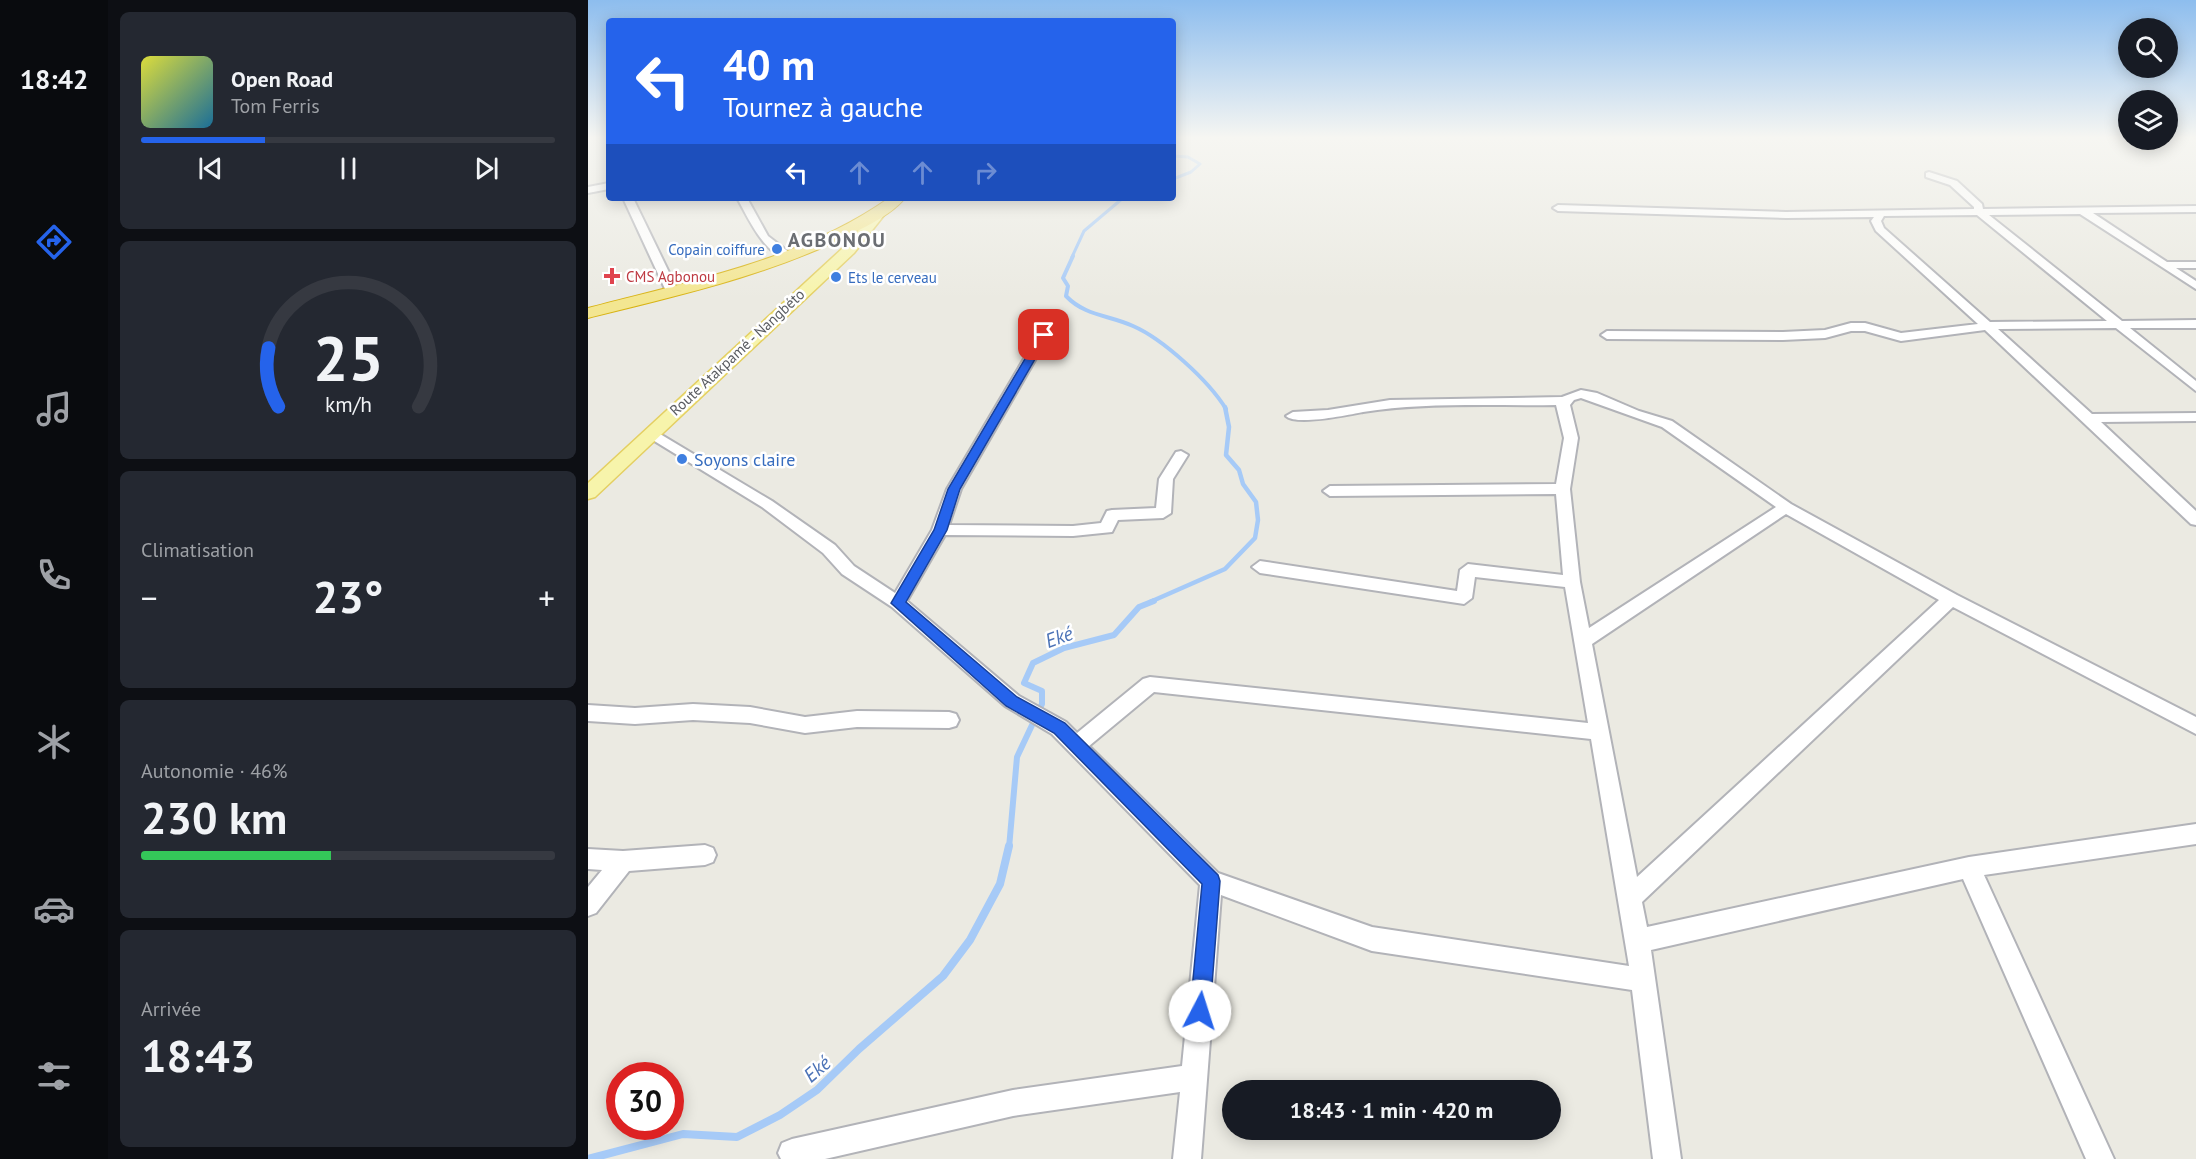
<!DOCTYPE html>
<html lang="fr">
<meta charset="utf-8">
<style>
:root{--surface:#171b24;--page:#242831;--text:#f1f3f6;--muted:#9ea1a6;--line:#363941;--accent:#2563eb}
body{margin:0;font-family:"PT Sans",sans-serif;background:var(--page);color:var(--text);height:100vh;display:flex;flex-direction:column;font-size:22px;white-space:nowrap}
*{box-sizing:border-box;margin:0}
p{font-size:20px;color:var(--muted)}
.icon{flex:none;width:33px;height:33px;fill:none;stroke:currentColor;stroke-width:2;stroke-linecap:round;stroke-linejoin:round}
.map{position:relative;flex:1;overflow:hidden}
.panel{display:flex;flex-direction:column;gap:12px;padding:12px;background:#0d0f14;width:480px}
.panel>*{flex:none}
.guide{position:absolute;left:18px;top:18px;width:570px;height:183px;border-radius:6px;box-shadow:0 3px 15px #0003;background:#2563eb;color:#fff;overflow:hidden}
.controls{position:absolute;left:1530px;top:18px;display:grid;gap:12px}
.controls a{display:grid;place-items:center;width:60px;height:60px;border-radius:50%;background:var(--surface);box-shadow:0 3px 15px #0003;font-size:30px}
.speed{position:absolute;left:18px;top:1062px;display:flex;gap:12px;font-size:30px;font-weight:700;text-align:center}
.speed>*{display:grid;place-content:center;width:78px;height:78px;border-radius:50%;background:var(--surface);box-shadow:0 3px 15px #0003;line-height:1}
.speed .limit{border:9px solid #d22;background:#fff;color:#111}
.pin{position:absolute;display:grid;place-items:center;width:51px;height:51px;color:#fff;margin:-26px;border-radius:12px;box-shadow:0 3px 9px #0006}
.me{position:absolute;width:66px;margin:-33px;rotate:5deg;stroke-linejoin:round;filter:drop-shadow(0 0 4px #0008)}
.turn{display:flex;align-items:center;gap:21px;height:126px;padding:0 18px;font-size:27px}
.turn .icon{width:78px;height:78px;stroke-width:2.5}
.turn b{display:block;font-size:42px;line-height:51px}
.lanes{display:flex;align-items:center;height:57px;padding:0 18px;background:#0003;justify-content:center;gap:30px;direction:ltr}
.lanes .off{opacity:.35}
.big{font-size:45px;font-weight:800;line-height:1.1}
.panel .card{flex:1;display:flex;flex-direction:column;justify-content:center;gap:9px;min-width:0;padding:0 21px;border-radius:9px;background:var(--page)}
.panel .dial{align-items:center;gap:0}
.dial svg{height:156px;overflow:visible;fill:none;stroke:var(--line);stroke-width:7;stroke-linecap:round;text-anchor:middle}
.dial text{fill:var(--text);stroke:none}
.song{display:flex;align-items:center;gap:18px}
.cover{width:72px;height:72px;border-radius:9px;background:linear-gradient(135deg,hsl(60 70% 55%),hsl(200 70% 35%))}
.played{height:6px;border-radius:3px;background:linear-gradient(90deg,var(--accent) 30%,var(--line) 30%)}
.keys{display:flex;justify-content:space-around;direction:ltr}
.heat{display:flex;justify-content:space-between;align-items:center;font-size:33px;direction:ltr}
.charge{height:9px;border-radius:4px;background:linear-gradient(90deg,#34c759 46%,var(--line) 0)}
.trip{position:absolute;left:634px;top:1080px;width:339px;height:60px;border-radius:30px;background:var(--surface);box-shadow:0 3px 15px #0003;font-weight:800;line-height:60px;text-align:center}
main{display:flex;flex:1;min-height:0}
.dock{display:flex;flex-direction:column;width:108px;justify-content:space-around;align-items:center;background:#090b0e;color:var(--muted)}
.dock .icon{width:42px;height:42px}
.dock .on{color:var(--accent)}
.dock b{font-size:27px;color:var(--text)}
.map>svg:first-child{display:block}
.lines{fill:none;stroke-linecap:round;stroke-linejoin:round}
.stream-far4{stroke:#a6caf7;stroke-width:3}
.stream-far3{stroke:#a6caf7;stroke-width:4}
.stream-far2{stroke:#a6caf7;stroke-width:4.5}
.stream-far1{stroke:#a6caf7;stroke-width:6}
.stream{stroke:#a6caf7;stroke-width:8}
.minor-casing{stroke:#b2b3b8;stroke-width:4}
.major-casing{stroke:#e4cf62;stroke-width:3}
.highway-casing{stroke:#d8b315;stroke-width:2}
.minor{fill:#fff;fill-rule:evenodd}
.major{fill:#f7f4ab;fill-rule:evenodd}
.highway{fill:#f3e691;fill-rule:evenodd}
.route{fill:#2563eb;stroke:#184099;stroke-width:1.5}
.shop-dot{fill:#3f7fe0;stroke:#fff;stroke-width:2}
.health-dot{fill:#e0444e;stroke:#fff;stroke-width:2}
.labels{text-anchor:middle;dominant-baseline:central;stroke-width:5;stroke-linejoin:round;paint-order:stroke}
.far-shop-label{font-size:15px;fill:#366cbe;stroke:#fff;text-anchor:end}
.far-health-label{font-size:15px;fill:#be3a42;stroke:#fff;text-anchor:start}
.far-street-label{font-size:15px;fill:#5a5c61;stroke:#fff}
.shop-label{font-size:18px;fill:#366cbe;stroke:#fff;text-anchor:start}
.far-district-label{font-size:20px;font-weight:bold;letter-spacing:1.5px;fill:#6b6e73;stroke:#fff}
.water-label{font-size:20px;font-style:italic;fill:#4c73b7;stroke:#fff}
</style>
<main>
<nav class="dock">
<b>18:42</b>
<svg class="icon on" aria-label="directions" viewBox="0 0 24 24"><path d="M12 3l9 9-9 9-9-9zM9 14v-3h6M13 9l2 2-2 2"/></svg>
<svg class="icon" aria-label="music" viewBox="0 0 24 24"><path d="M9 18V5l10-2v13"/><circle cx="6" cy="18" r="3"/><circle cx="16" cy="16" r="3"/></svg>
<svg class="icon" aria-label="phone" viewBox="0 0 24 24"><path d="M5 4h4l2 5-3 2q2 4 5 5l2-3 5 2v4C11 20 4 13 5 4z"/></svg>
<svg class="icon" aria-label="climate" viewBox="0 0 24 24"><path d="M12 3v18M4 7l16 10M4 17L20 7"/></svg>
<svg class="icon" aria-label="car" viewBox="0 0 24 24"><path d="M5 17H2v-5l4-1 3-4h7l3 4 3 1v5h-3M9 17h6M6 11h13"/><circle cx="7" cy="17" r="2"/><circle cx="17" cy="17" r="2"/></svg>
<svg class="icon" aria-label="filters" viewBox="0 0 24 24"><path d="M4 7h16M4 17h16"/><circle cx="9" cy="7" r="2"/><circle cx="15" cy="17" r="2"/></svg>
</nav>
<section class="panel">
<div class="card">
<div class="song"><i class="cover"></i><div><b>Open Road</b><p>Tom Ferris</p></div></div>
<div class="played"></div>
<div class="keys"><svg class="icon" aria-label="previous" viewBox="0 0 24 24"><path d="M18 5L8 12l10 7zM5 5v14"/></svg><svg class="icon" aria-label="pause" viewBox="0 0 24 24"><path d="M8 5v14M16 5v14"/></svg><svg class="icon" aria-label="next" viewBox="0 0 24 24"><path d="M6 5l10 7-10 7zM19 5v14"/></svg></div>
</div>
<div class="card dial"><svg viewBox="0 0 100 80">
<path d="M14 69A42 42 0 1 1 86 69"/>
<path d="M14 69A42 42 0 0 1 9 39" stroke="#2563eb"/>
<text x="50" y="56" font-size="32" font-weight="700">25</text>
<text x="50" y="72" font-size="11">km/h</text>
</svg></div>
<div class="card"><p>Climatisation</p>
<div class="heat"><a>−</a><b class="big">23°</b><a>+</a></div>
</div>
<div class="card"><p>Autonomie · 46%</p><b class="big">230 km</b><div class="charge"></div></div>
<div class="card"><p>Arrivée</p><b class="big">18:43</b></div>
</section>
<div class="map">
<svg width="1608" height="1159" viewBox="0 0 1608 1159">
<rect width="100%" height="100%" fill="#ebeae2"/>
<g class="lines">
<!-- stream-far4 -->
<path class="stream-far4" d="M585 156 600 157 612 164 603 172 585 179
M484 257 496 231 535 198"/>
<!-- stream-far3 -->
<path class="stream-far3" d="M485 256 475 278 480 286 478 296C497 316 521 315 545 326 575 339 621 381 638 409"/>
<!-- stream-far2 -->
<path class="stream-far2" d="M562 602 637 569 667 538 670 520 668 502 655 484 651 470 638 455 641 427 637 407"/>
<!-- stream-far1 -->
<path class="stream-far1" d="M421 848 429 757 454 704V691L436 683 445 663 476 648 526 635 551 607 566 601"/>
<!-- stream -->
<path class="stream" d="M0 1159 95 1134 149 1137 192 1115 229 1090 271 1049 355 976 382 940 412 884 421 846"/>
<!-- minor casing -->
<g class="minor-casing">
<path id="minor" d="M1341 172 1369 181 1394 204 1395 209 1608 206V212L1505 213 1579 262H1608V268H1588L1608 281V289L1492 214 1401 215 1534 321 1608 320V328H1542L1608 381V391L1528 328 1410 329 1504 414 1608 413V421L1513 422 1608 511V525L1603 524 1397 330 1313 341 1277 331H1263L1237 338 1195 340 1019 339 1013 335 1019 331 1195 332 1237 330 1263 323H1277L1313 333 1390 324 1288 231 1283 221 1286 217 1198 218 970 211 965 208 970 205 1198 212 1386 209V207L1362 185 1338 177V173ZM1389 215 1519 321 1402 322 1296 228 1293 221 1296 216Z
M21 183V189L0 193V187Z
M35 198H45L90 291 88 293 78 291Z
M149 198H159L180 236 202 253V257C178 260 159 215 149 198Z
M463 313 473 315 373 489 361 525 485 526 513 523 519 511 524 510 568 508 571 479 588 452 593 451 600 455 585 479 583 513 575 518 530 520 524 532 485 536 357 535 319 601 431 696 478 722 489 733 555 679 562 677 1000 723 977 587 887 577 884 598 876 604 672 573 664 567 672 561 869 591 872 570 880 564 975 575 968 494 742 496 735 491 742 486 968 484 976 438 968 405C904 406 838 402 775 412 760 415 708 426 698 416L705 412 740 410 802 400 974 397 993 390 1009 393 1051 411 1084 421 1203 504 1369 595 1608 717V734L1365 607 1054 902 1059 927 1381 857 1608 824V844L1396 875 1526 1159H1498L1375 879 1063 950 1093 1159H1065L1044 990 784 951 633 895 613 1159H585L592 1092 425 1116 237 1159H193L190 1153 194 1143 204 1139 425 1090 594 1066 612 885 464 734 417 706 304 607 254 574 235 553 174 507 55 434 62 430 67 431 184 501 247 545 266 566 307 593 344 530 359 489ZM993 398 1074 427 1188 507 1001 628 992 582 982 489 990 438 982 405 986 400ZM1198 514 1351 600 1049 877 1004 644ZM566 692 1003 739 1041 966 784 927 630 873 501 746Z
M105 704 162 707 217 717 269 711 361 712 368 714 371 720 368 726 361 728 269 727 217 733 162 723 105 720 47 724 0 721V705L47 708Z
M117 845 125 848 128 855 125 862 117 865 41 871 8 913 0 916V887L14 870 0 869V849L35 851Z"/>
</g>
<!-- major casing -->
<g class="major-casing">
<path id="major" d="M295 205 301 209 266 253 7 497 0 499V483L256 247 291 206Z"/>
</g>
<!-- highway casing -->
<g class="highway-casing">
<path id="highway" d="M301 198H317C307 211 287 222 273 229 188 274 92 295 0 318V308C103 281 213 260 301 198Z"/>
</g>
<!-- minor -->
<use href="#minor" class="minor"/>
<!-- major -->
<use href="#major" class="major"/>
<!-- highway -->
<use href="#highway" class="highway"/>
</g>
<!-- sky -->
<linearGradient id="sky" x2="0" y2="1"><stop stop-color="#8dbdee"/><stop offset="0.46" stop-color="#f6f6f2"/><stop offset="1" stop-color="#f6f6f2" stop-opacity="0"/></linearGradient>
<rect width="1608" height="299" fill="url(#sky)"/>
<!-- route -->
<path class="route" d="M456 332 461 335 372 489 359 530 318 602 429 697 477 723 630 875 632 881 622 1011 619 1018 612 1021 605 1018 602 1011 614 884 466 733 418 706 303 603 346 530 360 489 451 335Z"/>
<!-- markers -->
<g class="shop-dot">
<circle cx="189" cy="249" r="6"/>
<circle cx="248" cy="277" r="6"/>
<circle cx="94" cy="459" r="6"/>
</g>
<path class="health-dot" d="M21 267h6v6h6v6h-6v6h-6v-6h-6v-6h6z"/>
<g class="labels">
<!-- far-shop labels -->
<g class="far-shop-label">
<text x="177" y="249">Copain coiffure</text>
<text x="260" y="277" text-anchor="start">Ets le cerveau</text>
</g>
<!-- far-health labels -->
<g class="far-health-label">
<text x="38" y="276">CMS Agbonou</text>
</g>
<!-- far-street labels -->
<g class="far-street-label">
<text transform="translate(149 352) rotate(-43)">Route Atakpamé - Nangbéto</text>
</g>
<!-- shop labels -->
<g class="shop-label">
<text x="106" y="459">Soyons claire</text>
</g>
<!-- far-district labels -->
<g class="far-district-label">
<text x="249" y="240">AGBONOU</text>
</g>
<!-- water labels -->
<g class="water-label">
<text transform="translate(471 637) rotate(-20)">Eké</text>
<text transform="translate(229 1069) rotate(-41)">Eké</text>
</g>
</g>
</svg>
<div class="controls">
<a><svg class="icon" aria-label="search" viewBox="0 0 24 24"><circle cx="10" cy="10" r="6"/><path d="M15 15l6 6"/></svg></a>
<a><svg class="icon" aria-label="layers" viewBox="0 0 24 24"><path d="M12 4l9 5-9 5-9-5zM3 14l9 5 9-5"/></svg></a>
</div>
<div class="speed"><div class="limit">30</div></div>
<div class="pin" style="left:456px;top:335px;background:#d93025"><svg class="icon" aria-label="arrive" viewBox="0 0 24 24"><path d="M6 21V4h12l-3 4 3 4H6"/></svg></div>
<svg class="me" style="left:612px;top:1011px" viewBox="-20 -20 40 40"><circle r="19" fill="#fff"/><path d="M0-13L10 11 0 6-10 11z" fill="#2563eb"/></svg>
<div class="trip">18:43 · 1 min · 420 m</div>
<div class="guide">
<div class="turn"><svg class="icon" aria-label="left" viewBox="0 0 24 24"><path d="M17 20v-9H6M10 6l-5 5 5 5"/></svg><div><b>40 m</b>Tournez à gauche</div></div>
<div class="lanes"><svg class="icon" aria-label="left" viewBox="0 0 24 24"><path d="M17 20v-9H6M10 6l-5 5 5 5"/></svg><svg class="icon off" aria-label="ahead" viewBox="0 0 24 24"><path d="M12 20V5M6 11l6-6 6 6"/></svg><svg class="icon off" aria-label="ahead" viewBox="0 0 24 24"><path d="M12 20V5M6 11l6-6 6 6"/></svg><svg class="icon off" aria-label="right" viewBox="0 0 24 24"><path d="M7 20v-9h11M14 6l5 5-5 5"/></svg></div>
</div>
</div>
</main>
